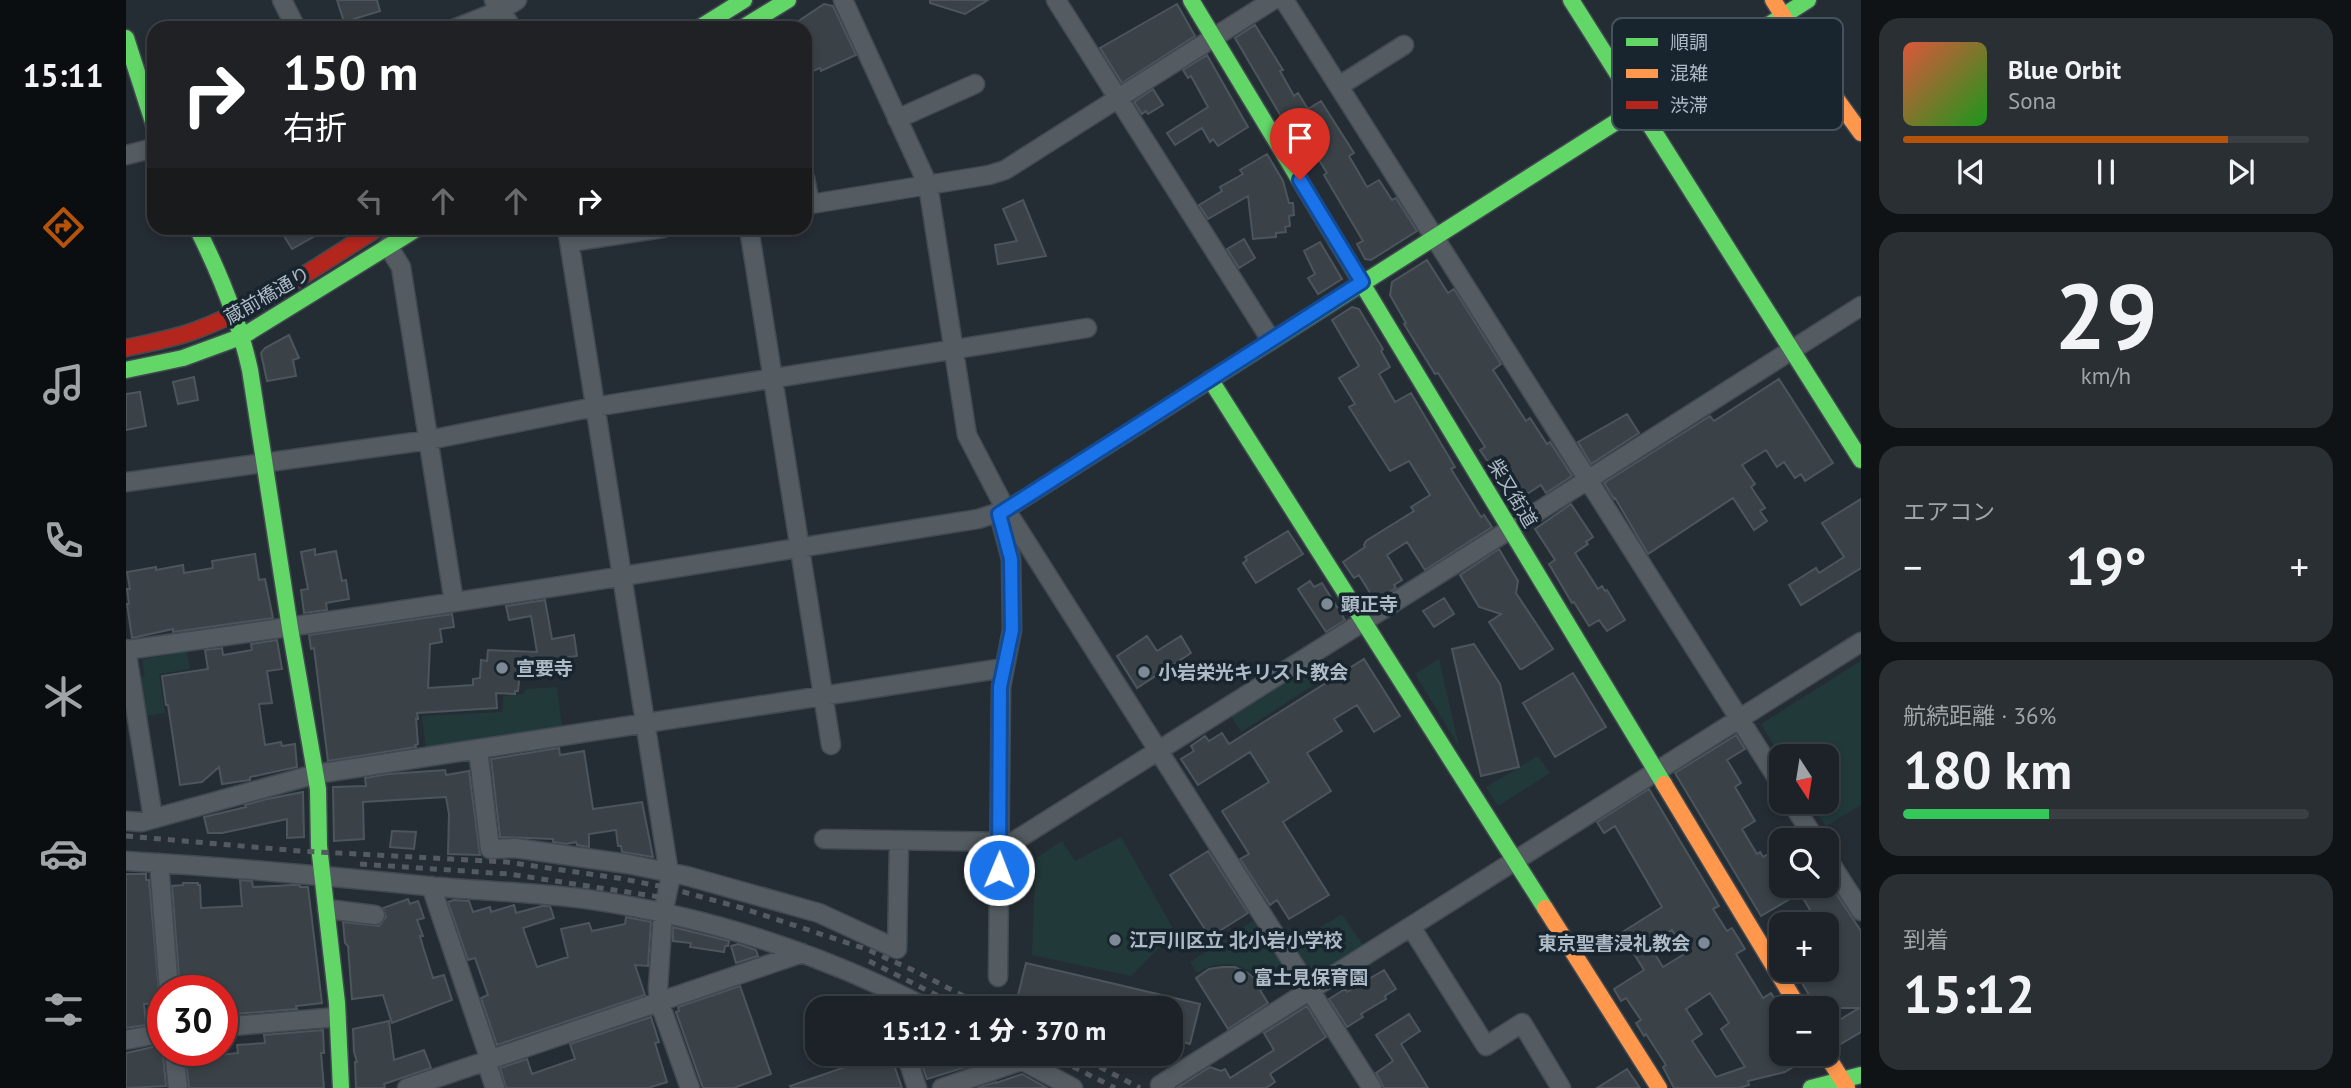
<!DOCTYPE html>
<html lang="ja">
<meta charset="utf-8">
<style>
:root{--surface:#1c2227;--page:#292f33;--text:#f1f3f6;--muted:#a0a4a7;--line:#3a3f44;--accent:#b45309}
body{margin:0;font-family:"PT Sans","Noto Sans JP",sans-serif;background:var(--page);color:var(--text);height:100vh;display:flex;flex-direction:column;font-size:26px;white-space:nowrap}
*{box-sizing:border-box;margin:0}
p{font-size:23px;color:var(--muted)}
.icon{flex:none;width:38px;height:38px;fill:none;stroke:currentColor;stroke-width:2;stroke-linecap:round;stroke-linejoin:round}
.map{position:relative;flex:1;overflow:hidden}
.panel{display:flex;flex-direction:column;gap:18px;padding:18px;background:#0f1315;width:490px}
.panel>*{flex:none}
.guide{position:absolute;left:21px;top:21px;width:665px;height:214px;border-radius:21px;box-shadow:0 4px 10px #0003,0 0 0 2px var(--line);background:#202124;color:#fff;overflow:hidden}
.needle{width:46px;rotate:168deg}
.fabs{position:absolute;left:1643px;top:744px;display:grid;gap:14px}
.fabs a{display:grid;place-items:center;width:70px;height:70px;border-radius:14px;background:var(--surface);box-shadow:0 4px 10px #0003,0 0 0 2px var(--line);font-size:35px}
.speed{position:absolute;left:21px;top:975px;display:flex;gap:14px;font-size:35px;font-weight:700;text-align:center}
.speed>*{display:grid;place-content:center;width:91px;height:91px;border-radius:50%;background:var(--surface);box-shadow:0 4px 10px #0003,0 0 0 2px var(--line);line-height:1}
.speed .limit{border:10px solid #d22;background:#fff;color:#111}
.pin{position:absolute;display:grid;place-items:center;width:60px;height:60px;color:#fff;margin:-72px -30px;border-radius:50% 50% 50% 0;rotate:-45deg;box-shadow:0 0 7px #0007}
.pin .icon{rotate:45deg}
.me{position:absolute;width:77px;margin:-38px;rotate:1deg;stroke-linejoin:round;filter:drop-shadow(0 0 5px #0008)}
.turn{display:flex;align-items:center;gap:24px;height:147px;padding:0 21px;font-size:32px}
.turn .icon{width:91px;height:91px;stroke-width:2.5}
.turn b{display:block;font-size:49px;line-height:60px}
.lanes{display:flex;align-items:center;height:66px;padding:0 21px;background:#0003;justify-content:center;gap:35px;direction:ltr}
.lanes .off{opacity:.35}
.big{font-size:52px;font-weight:800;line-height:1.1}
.panel .card{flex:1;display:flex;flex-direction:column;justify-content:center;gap:10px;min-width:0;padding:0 24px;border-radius:21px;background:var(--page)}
.panel .dial{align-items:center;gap:0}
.dial b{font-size:91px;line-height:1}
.song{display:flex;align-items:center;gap:21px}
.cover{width:84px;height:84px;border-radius:10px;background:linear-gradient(135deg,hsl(10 70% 55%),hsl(120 70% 35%))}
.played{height:7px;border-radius:4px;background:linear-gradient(90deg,var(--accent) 80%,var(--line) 80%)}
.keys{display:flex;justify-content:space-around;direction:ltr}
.heat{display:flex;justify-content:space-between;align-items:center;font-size:38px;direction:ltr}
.charge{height:10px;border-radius:5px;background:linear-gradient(90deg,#34c759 36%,var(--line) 0)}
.trip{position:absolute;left:679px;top:996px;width:378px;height:70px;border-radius:21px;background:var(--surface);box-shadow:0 4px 10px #0003,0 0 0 2px var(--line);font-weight:800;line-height:70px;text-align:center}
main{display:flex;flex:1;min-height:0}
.tab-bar{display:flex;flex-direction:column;width:126px;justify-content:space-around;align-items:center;background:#0b0e10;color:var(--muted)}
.tab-bar .icon{width:49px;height:49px}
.tab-bar .on{color:var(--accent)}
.tab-bar b{font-size:32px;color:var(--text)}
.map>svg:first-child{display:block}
.green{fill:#22393a}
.building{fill:#3a4248;stroke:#4c555c;stroke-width:2;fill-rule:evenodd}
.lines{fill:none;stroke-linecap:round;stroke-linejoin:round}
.street-casing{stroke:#424a51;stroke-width:21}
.fast-casing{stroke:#424a51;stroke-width:19}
.slow-casing{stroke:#424a51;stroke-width:19}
.jam-casing{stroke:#424a51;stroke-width:19}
.street{stroke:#545c62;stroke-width:18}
.fast{stroke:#63d668;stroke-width:16}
.slow{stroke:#ff974d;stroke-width:16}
.jam{stroke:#b3261e;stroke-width:16}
.rail{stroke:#545a60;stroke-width:5;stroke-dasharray:7 7;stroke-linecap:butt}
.route-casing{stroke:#114b97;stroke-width:18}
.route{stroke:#1a73e8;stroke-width:12}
.poi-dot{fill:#7d8994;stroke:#18252f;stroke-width:2.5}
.labels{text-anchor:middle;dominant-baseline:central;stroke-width:7;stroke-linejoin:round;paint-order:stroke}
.street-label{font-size:19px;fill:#adbbc7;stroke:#18252f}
.poi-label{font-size:19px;font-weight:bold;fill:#adbbc7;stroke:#18252f;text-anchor:start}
.key{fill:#18252f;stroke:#45525d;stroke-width:2}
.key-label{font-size:19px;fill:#adbbc7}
</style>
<main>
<nav class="tab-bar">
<b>15:11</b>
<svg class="icon on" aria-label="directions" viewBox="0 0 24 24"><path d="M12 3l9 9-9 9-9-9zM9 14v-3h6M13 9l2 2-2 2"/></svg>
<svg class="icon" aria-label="music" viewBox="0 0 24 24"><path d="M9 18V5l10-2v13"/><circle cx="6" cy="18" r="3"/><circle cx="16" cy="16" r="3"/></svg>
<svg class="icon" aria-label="phone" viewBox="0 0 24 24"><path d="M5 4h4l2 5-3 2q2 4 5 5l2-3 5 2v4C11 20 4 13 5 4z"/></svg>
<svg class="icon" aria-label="climate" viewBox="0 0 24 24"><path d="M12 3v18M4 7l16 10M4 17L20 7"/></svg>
<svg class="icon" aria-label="car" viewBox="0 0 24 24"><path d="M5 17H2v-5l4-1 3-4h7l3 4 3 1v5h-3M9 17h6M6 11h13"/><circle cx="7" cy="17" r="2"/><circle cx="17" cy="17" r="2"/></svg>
<svg class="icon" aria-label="filters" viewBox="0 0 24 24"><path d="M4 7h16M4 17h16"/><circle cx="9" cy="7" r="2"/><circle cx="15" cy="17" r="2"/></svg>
</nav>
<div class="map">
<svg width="1735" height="1088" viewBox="0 0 1735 1088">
<rect width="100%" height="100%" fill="#252d34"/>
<!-- green -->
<path class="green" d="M61 652 64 669 33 674 39 713 19 716 13 677 19 676 16 659Z
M1313 659 1333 746 1289 674Z
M1735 661V805L1700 826 1684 802H1701V756L1655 757 1635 724Z
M1187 662 1197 679 1115 732 1104 714Z
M431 687 436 727 300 749 296 716 377 712V696L398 694 400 689Z
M1412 756 1424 773 1372 806 1360 787Z
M995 837 1049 932 1005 976 906 955 910 858 936 841 949 861Z
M1216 914 1239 948 1189 980 1166 945Z
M1127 921 1157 964 1135 978C1116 963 1093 958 1071 973L1064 962Z"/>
<!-- building -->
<path class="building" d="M211 0H251L254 11 218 22Z
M804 0H862L839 14 804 3Z
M698 4 707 6 730 55 695 71 694 68 679 74V28H662Z
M1051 4 1069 36 996 83 974 48Z
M1129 25 1157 70 1154 71 1168 96 1172 93 1182 109 1195 101 1228 153 1223 156 1241 187 1253 180 1266 200 1270 198 1291 231 1245 260 1239 259 1231 244 1237 241 1198 175 1201 173 1164 113 1156 118 1109 38Z
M1081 55 1122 127 1092 146 1087 139 1084 142 1076 128 1049 145 1041 133 1082 107 1065 76 1062 78 1057 70Z
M1027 89 1037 105 1022 114 1020 111 1016 114 1008 102Z
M1141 154 1157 181 1163 203H1167L1168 215 1163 216 1164 226 1159 227 1160 232 1150 233V237L1127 239 1122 196 1082 219 1073 205 1096 191 1094 187 1117 174 1114 170Z
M897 200 920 256 872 264 869 245 891 241 877 209Z
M153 228H203L166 249Z
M1118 239 1129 258 1113 268 1101 249Z
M1194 242 1216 279 1192 294 1182 278 1189 274 1178 251Z
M1301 260 1322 293 1328 289 1375 364 1367 370 1400 421 1404 418 1421 444 1424 442 1446 476 1420 493 1415 485 1387 503 1376 485 1377 484 1354 450 1359 447 1312 373 1309 374 1278 324 1280 323 1264 295 1266 282Z
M1226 307 1233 309 1257 349 1255 351 1264 367 1253 374 1269 402 1285 393 1329 467 1325 469 1355 517 1358 515 1366 527 1299 570 1281 542 1261 555 1276 580 1268 585 1270 588 1249 601 1233 575 1228 578 1217 562 1239 547 1238 545 1240 541 1288 511 1285 507 1304 495 1283 461 1264 471 1223 407 1229 404 1213 378 1233 366 1206 320Z
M163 335 173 358 167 360 170 376 141 381 135 353 139 348Z
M68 377 72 400 52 404 47 382Z
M1653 379 1707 463 1679 481 1675 474 1669 478 1658 462 1651 467 1640 450 1616 465 1629 484 1625 487 1639 508 1634 511 1641 521 1628 530 1607 498 1522 554 1489 498 1488 499 1478 483 1584 416 1588 421Z
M14 392 20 426 0 430V394Z
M1501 414 1513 433 1465 464 1452 442Z
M1735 499V568L1675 605 1663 585 1690 568 1693 573 1718 557 1696 523Z
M1445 504 1467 537 1460 542 1462 544 1449 553 1472 589 1476 586 1479 591 1481 590 1499 620 1481 631 1473 620 1463 626 1448 602 1446 603 1423 564 1429 560 1409 529Z
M1162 531 1177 554 1130 583 1117 563 1121 560 1119 557Z
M189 549V555L210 551 216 581 220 580 223 599 200 603 201 610 178 613 175 590 182 589 175 552Z
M1373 549 1392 581 1390 593 1427 649 1396 669H1394L1363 622 1375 614 1353 607 1334 575Z
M129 554 133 580 139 579 147 618 47 632V629L6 638 1 604H3L1 589H4L1 572 30 567V570L57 565 58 573 87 568 86 561Z
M1184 581 1188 587 1196 583 1219 620 1200 632 1172 589Z
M1318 598 1328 614 1308 627 1297 611Z
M419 600 426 639 448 635 451 656 395 664 392 691H389V694L370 693 371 708 291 713 292 719H290L292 744 289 745 290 747 202 761 188 648 185 649 183 635 326 614 328 627 314 629 316 642 304 644 302 688 347 685V679L354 678 355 660 361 661 362 650 411 652 405 616 383 620 380 606Z
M1021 636 1031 651 1055 636 1065 653 1011 688 991 656Z
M151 640 156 669 141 671 146 703 133 704 139 745 155 742 156 746 169 744 171 767 124 777V780L96 784 93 767 76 782 54 785 42 705H40L36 676 82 669 79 650 96 648 97 655 126 650 125 644Z
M1348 644 1374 684 1393 767 1355 776 1326 649Z
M1238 659 1274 716 1248 732 1231 705 1208 719 1216 731 1181 753 1205 791 1157 822 1203 895 1163 919 1151 900 1144 905 1114 859 1123 854 1096 811 1143 782 1124 752 1072 785 1055 759 1068 751 1065 746 1079 736 1083 741 1096 733 1103 744Z
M1447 673 1480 727 1429 757 1397 703Z
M1610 735 1619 749 1601 760 1615 783 1609 787 1629 821 1616 829 1631 854 1634 852 1637 857 1656 846V886H1705L1735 931V1032L1713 1045 1702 1027 1733 1008H1691L1671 975 1681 970H1701V924H1673L1687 915 1674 893 1635 916 1549 773Z
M433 748 434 755 458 751 467 809 516 802 527 857 496 852 495 846H492L490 830 463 834V847L451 845 450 842 440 844 427 842V839L374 837 365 759Z
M319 770 320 775 343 771 354 855 322 854 323 814 320 797 237 802 238 839 208 841 207 787 240 786 239 778 262 774Z
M1523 789 1593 906 1587 909 1601 931 1606 928 1619 949 1610 954 1637 998 1645 993 1656 1010V1054H1670L1667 1067 1659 1072 1622 1081 1623 1085 1613 1088H1548L1537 1067 1540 1065 1520 1034 1518 1036 1510 1023 1515 1020 1500 998 1495 1001 1488 989 1518 970 1495 933 1536 907 1489 826 1478 833 1471 822ZM1546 930 1560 953 1537 967 1523 945ZM1584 993 1603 1023 1595 1029 1619 1067 1590 1077 1566 1041 1576 1034 1560 1009Z
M177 792 178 837 161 838V819L96 833H82L78 817 120 807 119 805 141 799Z
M266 831 290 832 288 849 264 847Z
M1082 851 1122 913 1084 937 1044 875Z
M0 874H20V880H23L34 1003 18 1004 20 1025 0 1028Z
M114 880 126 881 127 887 167 885H174V887H182L196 1003 170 1006 171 1009 96 1015V988L54 990 46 886 57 885V883H72V885H74L75 908 116 906Z
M282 899 284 904 292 901 298 918 291 920 297 936H294L297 947 307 978 318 975 326 1000 266 1023 257 995 226 999 222 946 219 943 217 922 253 926 260 917 257 908Z
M328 900 343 901 347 912 364 907 365 912 388 905 390 913 416 906H424L428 918 397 928 411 967 442 957 435 929 463 923 466 931 499 924 500 917 525 922 522 966 509 965 519 995 371 1045 355 998 362 995 349 958 342 960 322 902Z
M547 927 603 941 602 946H599L598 952 564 947 565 943 547 941Z
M612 944 630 950 632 956 610 963 605 946Z
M900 963 1074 1004 1064 1044 1045 1039V1008H929L891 999Z
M1096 967H1109L1122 973 1133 982 1137 989 1134 990 1142 1003 1102 1029 1070 978 1083 969Z
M1258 970 1270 989 1259 996 1260 999 1235 1014 1237 1017 1221 1027 1203 999 1219 989 1221 992Z
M614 986 645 1074 608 1088H577L550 1012 553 1011 552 1007Z
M1181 1006 1200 1037 1144 1074 1149 1082 1140 1088H1051L1084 1067 1095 1071 1099 1069 1104 1078 1148 1050 1138 1033Z
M1283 1014 1294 1031 1275 1044 1302 1088H1258L1250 1073 1267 1061 1250 1035Z
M525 1017 533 1042 529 1043 541 1082 522 1088H380L374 1068 401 1059 406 1074 449 1059 444 1044Z
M263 1021 268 1060 298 1050 305 1068 258 1084 259 1088H230L229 1062H231L228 1052 227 1029Z
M197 1030 198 1053H195L198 1088H63L59 1050H83V1056L112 1053 111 1045 139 1043 138 1035Z
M36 1045 40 1086 0 1088V1053Z
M751 1054H769L771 1064 767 1062 776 1088H665L664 1086 754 1055Z
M792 1054H860L863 1060 801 1079Z
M1501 1069 1514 1088H1471Z
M896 1074 921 1088H851L870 1082V1083Z"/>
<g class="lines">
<!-- street casing -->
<g class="street-casing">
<path id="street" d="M156 0 170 28
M368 0 386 28
M717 0 802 185 841 435 880 510 1246 1088
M930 0 1145 340
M1158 0 1656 786
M330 28 375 10 391 0
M1213 86 1278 45
M771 119 849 84
M0 155 28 148
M679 178 684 204
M679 205 863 175 879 170 1147 0
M441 228 544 880 537 913 532 988 533 1001 564 1088
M623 228 705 745
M444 242 537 228
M262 246 275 267 328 602
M0 482 303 440 468 407 961 328
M0 649 27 818
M0 650C285 611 568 565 852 519L880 510
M352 749 878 668
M1665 802 1690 840
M0 821 15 822 190 774 352 749 364 849 389 848 502 864 561 876 693 913 771 949 773 841
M698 839 887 842 1375 535 1735 306
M1701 858 1735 911
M0 861C101 867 201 876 301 886 354 891 407 892 460 899 580 916 694 953 801 1008
M33 863 43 990
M305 886 364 1060
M201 909 249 915
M1285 927 1360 1046 1396 1023 1435 1088
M872 977 875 687 886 630 885 559 873 514
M96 1027 211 1017
M0 1040 37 1033
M48 1050 52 1088
M780 1054 791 1088
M886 1055 947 1088
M360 1061 369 1088
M281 1088 676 953
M816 1088 895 1061
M1040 1088 1034 1085 1735 642"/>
</g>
<!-- fast casing -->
<g class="fast-casing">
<path id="fast" d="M1065 0 1538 784
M1445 0 1735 460
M573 28 618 0
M616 28 662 0
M0 38 28 125
M71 228C94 274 113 320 124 370L164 628 192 789 193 846 211 1003 215 1088
M0 370 57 358 117 336 292 228
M1084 379 1419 908
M880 510 1682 0
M1685 1088 1735 1075"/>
</g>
<!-- slow casing -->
<g class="slow-casing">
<path id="slow" d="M1647 0 1701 86 1735 133
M1538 784 1673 1008
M1419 908 1533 1088
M1700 1054 1721 1088"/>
</g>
<!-- jam casing -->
<g class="jam-casing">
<path id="jam" d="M0 348C23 343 46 339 68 331 134 307 193 265 252 228"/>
</g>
<!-- street -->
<use href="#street" class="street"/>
<!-- fast -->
<use href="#fast" class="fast"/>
<!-- slow -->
<use href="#slow" class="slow"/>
<!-- jam -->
<use href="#jam" class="jam"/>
<!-- rail -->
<path class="rail" d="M0 836 174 851 381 862 492 878 543 888 616 908 740 949 791 972 861 1008
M234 864 383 874 547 899
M743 961 836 1008
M922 1054 989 1088
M949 1054 1014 1088"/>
</g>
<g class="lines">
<!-- route casing -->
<g class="route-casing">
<path id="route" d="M873 870 874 687 886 630 885 559 873 514 1236 282 1174 180"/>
</g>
<!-- route -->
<use href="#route" class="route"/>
</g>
<!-- markers -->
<g class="poi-dot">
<circle cx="1201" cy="604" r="7"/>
<circle cx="376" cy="668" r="7"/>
<circle cx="1018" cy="672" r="7"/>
<circle cx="989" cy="940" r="7"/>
<circle cx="1578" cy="943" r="7"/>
<circle cx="1114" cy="977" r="7"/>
</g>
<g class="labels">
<!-- street labels -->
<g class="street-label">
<text transform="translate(141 295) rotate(-30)">蔵前橋通り</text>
<text transform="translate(1387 493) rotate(59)">柴又街道</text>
</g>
<!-- poi labels -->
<g class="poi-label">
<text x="1215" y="604">顕正寺</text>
<text x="390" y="668">宣要寺</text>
<text x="1032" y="672">小岩栄光キリスト教会</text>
<text x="1003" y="940">江戸川区立 北小岩小学校</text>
<text x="1564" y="943" text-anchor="end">東京聖書浸礼教会</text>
<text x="1128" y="977">富士見保育園</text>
</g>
</g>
<!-- legend -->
<rect x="1486" y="18" width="231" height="112" rx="10" class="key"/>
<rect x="1500" y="38" width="32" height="8" fill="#63d668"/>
<rect x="1500" y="69" width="32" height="9" fill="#ff974d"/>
<rect x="1500" y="101" width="32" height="8" fill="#b3261e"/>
<g class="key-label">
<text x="1544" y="49">順調</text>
<text x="1544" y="80">混雑</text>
<text x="1544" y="112">渋滞</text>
</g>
</svg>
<div class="fabs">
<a><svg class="needle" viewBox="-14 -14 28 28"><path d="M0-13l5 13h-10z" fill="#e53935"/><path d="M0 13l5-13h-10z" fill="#a0a4a7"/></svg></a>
<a><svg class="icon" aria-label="search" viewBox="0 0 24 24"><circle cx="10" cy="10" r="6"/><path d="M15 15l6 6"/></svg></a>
<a>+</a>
<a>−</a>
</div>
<div class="speed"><div class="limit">30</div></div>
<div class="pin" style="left:1174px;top:180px;background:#d93025"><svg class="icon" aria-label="arrive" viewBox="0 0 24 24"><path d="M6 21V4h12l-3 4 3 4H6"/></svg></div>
<svg class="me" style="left:873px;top:870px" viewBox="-20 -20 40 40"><circle r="17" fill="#1a73e8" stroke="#fff" stroke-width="3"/><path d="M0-11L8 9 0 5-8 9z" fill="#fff"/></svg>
<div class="trip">15:12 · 1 分 · 370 m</div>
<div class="guide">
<div class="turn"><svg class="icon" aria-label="right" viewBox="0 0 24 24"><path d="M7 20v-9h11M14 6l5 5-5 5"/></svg><div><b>150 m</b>右折</div></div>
<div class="lanes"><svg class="icon off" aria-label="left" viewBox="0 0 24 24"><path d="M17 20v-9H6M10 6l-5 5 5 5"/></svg><svg class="icon off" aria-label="ahead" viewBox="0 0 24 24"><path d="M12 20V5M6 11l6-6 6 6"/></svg><svg class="icon off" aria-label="ahead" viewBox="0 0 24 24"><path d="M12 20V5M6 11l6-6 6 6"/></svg><svg class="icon" aria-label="right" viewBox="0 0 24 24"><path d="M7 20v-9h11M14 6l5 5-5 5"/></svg></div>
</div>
</div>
<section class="panel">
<div class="card">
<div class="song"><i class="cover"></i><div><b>Blue Orbit</b><p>Sona</p></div></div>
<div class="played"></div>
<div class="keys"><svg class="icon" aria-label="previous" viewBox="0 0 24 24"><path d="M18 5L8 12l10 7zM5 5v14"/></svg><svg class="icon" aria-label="pause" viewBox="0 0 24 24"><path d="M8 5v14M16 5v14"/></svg><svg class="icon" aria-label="next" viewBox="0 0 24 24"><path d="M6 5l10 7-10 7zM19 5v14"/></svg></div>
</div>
<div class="card dial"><b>29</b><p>km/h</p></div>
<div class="card"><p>エアコン</p>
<div class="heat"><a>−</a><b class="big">19°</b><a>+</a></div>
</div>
<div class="card"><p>航続距離 · 36%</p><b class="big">180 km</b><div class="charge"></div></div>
<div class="card"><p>到着</p><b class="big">15:12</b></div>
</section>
</main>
